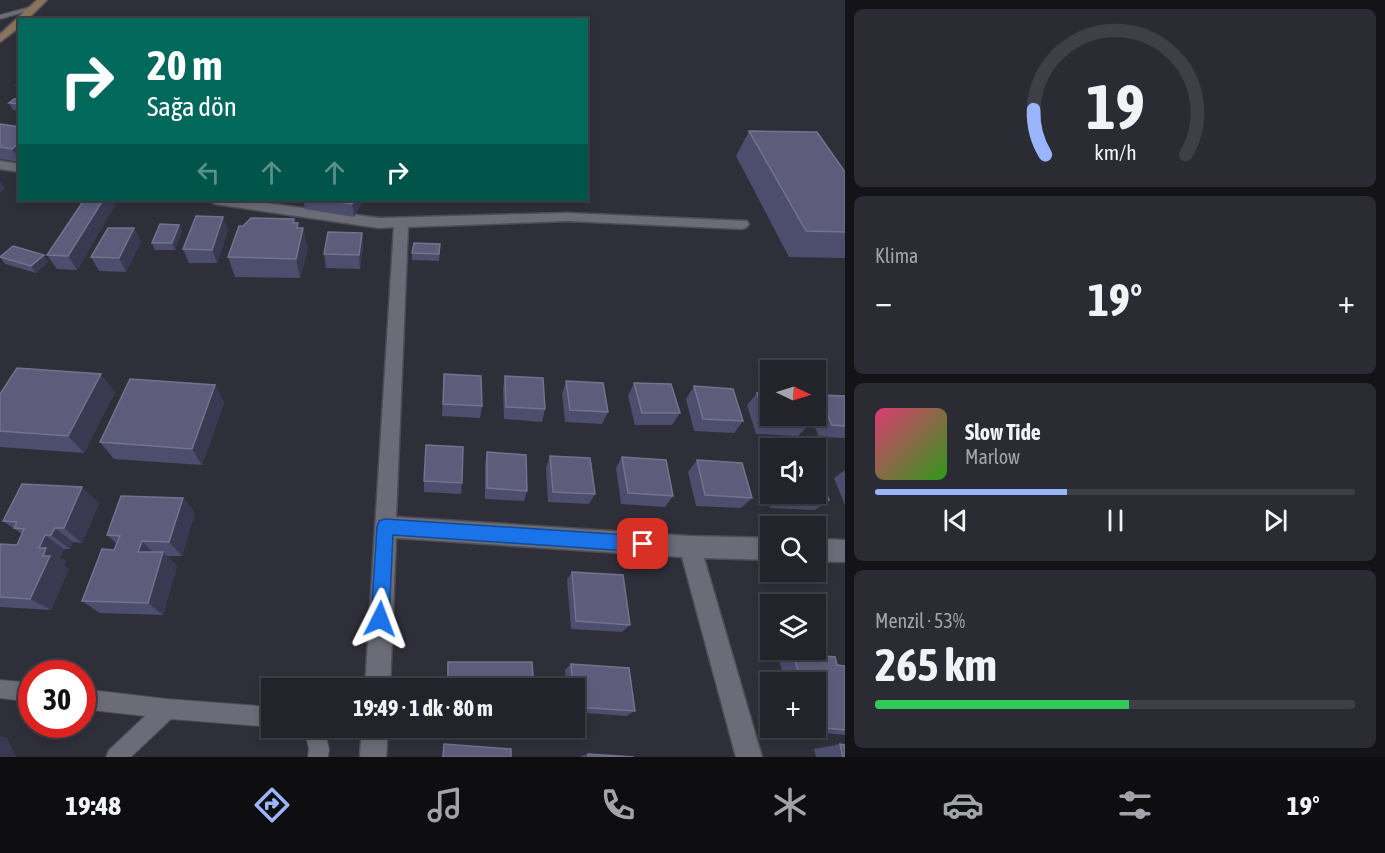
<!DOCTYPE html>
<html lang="tr">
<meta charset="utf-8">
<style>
:root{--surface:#22232b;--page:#2a2b33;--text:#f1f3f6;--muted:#a2a4a9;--line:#3f4047;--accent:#9ab5fd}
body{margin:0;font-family:"Asap Condensed",sans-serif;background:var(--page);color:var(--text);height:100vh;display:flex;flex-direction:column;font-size:22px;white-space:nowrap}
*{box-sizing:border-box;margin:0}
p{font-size:20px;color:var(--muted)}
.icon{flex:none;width:33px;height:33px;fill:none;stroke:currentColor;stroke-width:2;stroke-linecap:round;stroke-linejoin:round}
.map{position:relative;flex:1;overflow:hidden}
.panel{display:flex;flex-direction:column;gap:9px;padding:9px;background:#131318;width:540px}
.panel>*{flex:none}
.hud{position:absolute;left:18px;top:18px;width:570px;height:183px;border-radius:0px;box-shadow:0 3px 9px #0003,0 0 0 2px var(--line);background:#00695c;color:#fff;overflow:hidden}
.needle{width:39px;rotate:94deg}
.tools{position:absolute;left:760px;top:360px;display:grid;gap:12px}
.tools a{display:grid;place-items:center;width:66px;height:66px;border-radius:0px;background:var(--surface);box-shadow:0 3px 9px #0003,0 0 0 2px var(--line);font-size:30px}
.speed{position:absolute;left:18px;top:660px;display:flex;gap:12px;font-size:30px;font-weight:700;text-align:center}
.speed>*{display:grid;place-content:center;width:78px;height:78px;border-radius:50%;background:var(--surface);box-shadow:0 3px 9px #0003,0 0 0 2px var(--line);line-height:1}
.speed .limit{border:9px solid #d22;background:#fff;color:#111}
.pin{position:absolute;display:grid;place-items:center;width:51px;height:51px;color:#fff;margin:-26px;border-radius:12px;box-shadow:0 3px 9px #0006}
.me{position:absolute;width:66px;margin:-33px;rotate:3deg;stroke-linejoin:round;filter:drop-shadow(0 0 4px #0008)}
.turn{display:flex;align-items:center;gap:21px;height:126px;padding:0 30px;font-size:27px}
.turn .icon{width:78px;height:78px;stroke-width:2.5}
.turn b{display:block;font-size:42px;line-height:51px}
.lanes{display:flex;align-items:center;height:57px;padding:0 30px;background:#0003;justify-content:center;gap:30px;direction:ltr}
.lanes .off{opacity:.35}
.big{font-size:45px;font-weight:700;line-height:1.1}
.panel .widget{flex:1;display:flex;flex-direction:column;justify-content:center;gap:9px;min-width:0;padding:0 21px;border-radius:9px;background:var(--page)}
.panel .dial{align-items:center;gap:0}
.dial svg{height:156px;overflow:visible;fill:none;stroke:var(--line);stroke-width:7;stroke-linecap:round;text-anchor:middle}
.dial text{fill:var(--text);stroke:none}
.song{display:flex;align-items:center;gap:18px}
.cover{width:72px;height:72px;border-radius:9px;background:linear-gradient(135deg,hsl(340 70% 55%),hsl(110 70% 35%))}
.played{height:6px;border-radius:3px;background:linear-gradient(90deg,var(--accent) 40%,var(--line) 40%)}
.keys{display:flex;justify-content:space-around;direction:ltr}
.heat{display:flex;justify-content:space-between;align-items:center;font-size:33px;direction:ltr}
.charge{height:9px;border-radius:4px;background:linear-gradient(90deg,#34c759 53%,var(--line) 0)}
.trip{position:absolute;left:261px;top:678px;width:324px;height:60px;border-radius:0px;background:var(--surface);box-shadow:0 3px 9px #0003,0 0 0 2px var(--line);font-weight:700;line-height:60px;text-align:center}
.tabs{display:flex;height:96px;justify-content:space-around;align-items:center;background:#0e0e11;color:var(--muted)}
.tabs .icon{width:42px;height:42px}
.tabs .active{color:var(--accent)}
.tabs b{font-size:27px;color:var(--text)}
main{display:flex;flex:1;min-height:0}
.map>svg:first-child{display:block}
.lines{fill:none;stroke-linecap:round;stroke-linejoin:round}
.lane-casing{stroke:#4d4d56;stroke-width:2}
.street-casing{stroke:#4d4d56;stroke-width:3}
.secondary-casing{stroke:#4d4d56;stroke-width:3}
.lane{fill:#6c6c78;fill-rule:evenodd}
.street{fill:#6c6c78;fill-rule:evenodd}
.secondary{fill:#89735b;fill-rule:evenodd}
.wall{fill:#4d4d6d}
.shaded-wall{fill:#393a52}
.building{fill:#5d5d7b;stroke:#72738d;stroke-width:1.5}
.route{fill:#1a73e8;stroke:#114b97;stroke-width:1.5}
</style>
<main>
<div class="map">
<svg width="845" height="757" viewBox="0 0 845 757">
<rect width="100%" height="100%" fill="#2e2f39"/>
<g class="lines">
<!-- lane casing -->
<g class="lane-casing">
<path id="lane" d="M33 6 35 9 0 19V15Z
M0 680 32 683V702L0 698Z
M82 689 167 699 272 707V727L171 719 131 757H106L109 750 145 716 82 709Z
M304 728H324L329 749 328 757H308L309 749Z"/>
</g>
<!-- street casing -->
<g class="street-casing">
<path id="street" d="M0 161 20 164V172L0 169Z
M208 200H242L379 218 568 213 747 221 749 224 747 227 742 229 568 221 408 227 396 517 690 536 771 538V560L704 558 762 757H736L682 557 396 538 390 688H365L394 227 379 228 215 204Z
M816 539 845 540V562L816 561Z
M362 728H388L386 757H360Z"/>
</g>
<!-- secondary casing -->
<g class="secondary-casing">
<path id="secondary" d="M37 0H47L27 20H20V27L0 42V34Z"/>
</g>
<!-- lane -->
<use href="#lane" class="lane"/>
<!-- street -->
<use href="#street" class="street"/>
<!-- secondary -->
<use href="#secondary" class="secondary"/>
</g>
<!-- wall -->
<path class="wall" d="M20 82V92L15 85Z
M20 99V111L13 110 9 103Z
M0 124 20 127V162L0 159Z
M749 131 845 172V258L789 257 736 156Z
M84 200H113L115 205 77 270 57 269 47 255Z
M303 200H363L354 217 305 209Z
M294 219 295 223 299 228 308 248 300 278 235 277 228 257 243 226Z
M179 225 182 231 175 250H155L152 243Z
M134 228 141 242 126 272 99 271 91 257Z
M228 230 217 263H189L183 249Z
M362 233 363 247 360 269 326 268 324 254Z
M440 244 439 261 412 260V253Z
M44 255 48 262 36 273 5 264 0 257Z
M444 374 482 406 480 418 442 416Z
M505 376 545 409 542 422 504 419 503 389Z
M566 381 608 412 602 424 565 422 562 394Z
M634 383 680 413 672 425H635L628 396Z
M215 385 224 403 202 465 114 459 100 442Z
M694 386 743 421 734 433 694 431 686 399Z
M115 392 84 453 0 447V394Z
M757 393 810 424 798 436 756 434 747 405Z
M819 395 845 396V438L819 437 810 416H816V398Z
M487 452 527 491 524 501 485 499V464Z
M550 456 595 494 589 504 548 502 546 468Z
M622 457 673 496 665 507 621 504 616 468Z
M697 460 752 498 741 508 696 506 688 472Z
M771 462V494H816L829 500 815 510 770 508 759 474Z
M845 470V505L834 478Z
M424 481 462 483 461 494 424 492Z
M183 498 195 513 182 556H167L177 566 163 615 100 613 82 601 114 550 117 544 107 535Z
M99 503 82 543 73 542 70 549H64L60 558 66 561 64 566 69 569 51 610 0 607V544L17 545 22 534 3 521Z
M572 572 630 625 622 632 571 629 567 580Z
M793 653 837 665 845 666V735L797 730 796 728H816V682H785L779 660Z
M448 662 534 688H447V668Z
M571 664 635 711 626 716 574 712V688H566L565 670Z
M840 744 845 757H816L814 749Z
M588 754 634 757H581V756Z"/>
<!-- shaded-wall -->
<path class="shaded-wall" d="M20 142V161L12 149Z
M0 181 5 188 0 193Z
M103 200H113L115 205 77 270 68 256Z
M354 200H363L354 217 352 204Z
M223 217 228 230 217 263 212 250Z
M298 223 301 236 303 228 308 248 300 278 296 259Z
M179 225 182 231 175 250 172 243Z
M134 228 141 242 126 272 119 258Z
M362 233 363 247 360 269 359 255Z
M44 255 48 262 36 273 31 266Z
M101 374 115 392 84 453 68 436Z
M215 385 224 403 202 465 192 449Z
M82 487 99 503 82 543 64 528Z
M183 498 195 513 182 556 169 542Z
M55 528 73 542 70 549 51 535Z
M45 535 64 549 60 558 66 561 64 566 69 569 51 610 30 599 43 556 39 548Z
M142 541 156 555 138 552Z
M163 552 177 566 163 615 148 603Z
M0 736 7 738 16 757H0Z"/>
<!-- building -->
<path class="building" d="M14 99H20V104L9 103Z
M0 124 20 127V142L12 149 0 147Z
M749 131 817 132 845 172V232L806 231Z
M84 200H103L68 256 47 255Z
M327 200H354L352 204Z
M196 216 223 217 212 250 183 249Z
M251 218 294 219 293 223H298L297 228H303L296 259 228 257 239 226H243Z
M160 224 179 225 172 243H152Z
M108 228H134L119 258 91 257Z
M328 232 362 233 359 255 324 254Z
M414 243 440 244 439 254 412 253Z
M13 246 44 255 31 266 0 257Z
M17 368 101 374 68 436 0 431V394Z
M444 374 481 376 482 406 443 404Z
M505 376 543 378 545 409 506 407Z
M130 379 215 385 192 449 100 442Z
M566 381 603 383 608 412 570 410Z
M634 383 671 384 680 413H642Z
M694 386 733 389 743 421 703 419Z
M757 393 771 394V416H807L810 424 767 422Z
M819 395 845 396V426L832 425Z
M426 445 463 447 462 483 424 481Z
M487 452 526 455 527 491 487 488Z
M550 456 590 458 595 494 553 492Z
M622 457 666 460 673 496 628 493Z
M697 460 742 463 752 498 705 495Z
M816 466 829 500 782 497 781 494H816Z
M22 484 82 487 64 528H55L51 535H45L39 548H46L43 556H50L30 599 0 597V544L17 545 24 529 14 528 17 522 3 521Z
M121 496 183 498 169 542 142 541 138 552H163L148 603 82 601 102 549 114 550 120 536 107 535Z
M572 572 623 575 630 625 576 621Z
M793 653 835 657 837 665 845 666V730L816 727V682H801Z
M448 662H532L534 688H448Z
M571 664 629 668 635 711 574 707V688H573Z
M444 744 511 749V757H443Z
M840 744 845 745V757H843Z
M588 754 634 757H588Z"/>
<!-- route -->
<path class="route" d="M385 519 643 536 649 538 651 544 649 550 643 552 393 535 389 619 387 626 380 628 374 626 371 619 377 527 379 521Z"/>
</svg>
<div class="tools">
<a><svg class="needle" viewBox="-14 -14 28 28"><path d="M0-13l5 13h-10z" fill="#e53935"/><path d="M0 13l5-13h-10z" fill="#a2a4a9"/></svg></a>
<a><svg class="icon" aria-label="sound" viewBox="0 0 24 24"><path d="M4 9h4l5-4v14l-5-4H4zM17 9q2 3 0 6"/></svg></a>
<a><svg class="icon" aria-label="search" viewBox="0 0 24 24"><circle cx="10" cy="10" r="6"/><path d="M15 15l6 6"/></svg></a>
<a><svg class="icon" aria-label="layers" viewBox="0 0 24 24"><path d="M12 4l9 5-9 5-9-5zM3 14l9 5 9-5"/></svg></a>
<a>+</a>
</div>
<div class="speed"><div class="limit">30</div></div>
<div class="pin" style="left:643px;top:544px;background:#d93025"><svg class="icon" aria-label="arrive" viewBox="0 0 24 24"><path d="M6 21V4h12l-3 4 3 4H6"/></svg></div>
<svg class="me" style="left:380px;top:619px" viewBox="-20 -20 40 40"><path d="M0-17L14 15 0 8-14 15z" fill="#1a73e8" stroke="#fff" stroke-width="4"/></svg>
<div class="trip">19:49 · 1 dk · 80 m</div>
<div class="hud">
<div class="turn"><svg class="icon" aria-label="right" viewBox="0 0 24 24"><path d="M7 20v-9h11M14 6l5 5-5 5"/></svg><div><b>20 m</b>Sağa dön</div></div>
<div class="lanes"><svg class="icon off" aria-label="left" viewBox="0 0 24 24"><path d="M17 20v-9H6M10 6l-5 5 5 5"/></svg><svg class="icon off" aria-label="ahead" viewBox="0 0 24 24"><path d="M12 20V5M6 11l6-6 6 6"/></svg><svg class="icon off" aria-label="ahead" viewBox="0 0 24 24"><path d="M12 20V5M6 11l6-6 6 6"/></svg><svg class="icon" aria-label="right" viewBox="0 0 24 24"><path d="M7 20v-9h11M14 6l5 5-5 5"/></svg></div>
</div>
</div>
<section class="panel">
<div class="widget dial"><svg viewBox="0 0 100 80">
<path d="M14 69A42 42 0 1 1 86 69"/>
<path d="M14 69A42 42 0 0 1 8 46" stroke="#9ab5fd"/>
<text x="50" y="56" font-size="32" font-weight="700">19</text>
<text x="50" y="72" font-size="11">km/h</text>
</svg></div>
<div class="widget"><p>Klima</p>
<div class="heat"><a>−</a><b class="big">19°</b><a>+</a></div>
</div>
<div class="widget">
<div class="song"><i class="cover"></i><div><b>Slow Tide</b><p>Marlow</p></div></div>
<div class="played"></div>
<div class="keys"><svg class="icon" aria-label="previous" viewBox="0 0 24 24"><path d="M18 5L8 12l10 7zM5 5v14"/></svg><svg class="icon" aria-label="pause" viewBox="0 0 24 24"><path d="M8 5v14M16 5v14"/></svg><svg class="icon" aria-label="next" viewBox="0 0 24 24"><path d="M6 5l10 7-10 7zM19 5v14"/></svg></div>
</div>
<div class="widget"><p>Menzil · 53%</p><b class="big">265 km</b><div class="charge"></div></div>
</section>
</main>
<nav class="tabs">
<b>19:48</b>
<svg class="icon active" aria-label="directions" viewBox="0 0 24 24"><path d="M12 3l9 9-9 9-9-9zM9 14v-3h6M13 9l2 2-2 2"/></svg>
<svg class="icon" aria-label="music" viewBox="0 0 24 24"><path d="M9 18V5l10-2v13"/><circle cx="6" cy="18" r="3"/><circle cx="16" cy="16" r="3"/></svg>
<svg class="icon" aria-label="phone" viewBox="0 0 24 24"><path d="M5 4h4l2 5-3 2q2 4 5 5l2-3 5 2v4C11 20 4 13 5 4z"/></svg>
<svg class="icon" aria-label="climate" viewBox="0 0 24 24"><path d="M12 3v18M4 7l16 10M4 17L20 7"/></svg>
<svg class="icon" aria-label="car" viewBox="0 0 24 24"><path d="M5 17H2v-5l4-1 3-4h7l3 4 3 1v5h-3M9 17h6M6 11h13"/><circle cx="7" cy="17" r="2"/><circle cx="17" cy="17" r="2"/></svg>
<svg class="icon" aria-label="filters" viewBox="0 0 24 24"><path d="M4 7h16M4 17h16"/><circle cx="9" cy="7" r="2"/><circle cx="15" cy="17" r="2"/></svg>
<b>19°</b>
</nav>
